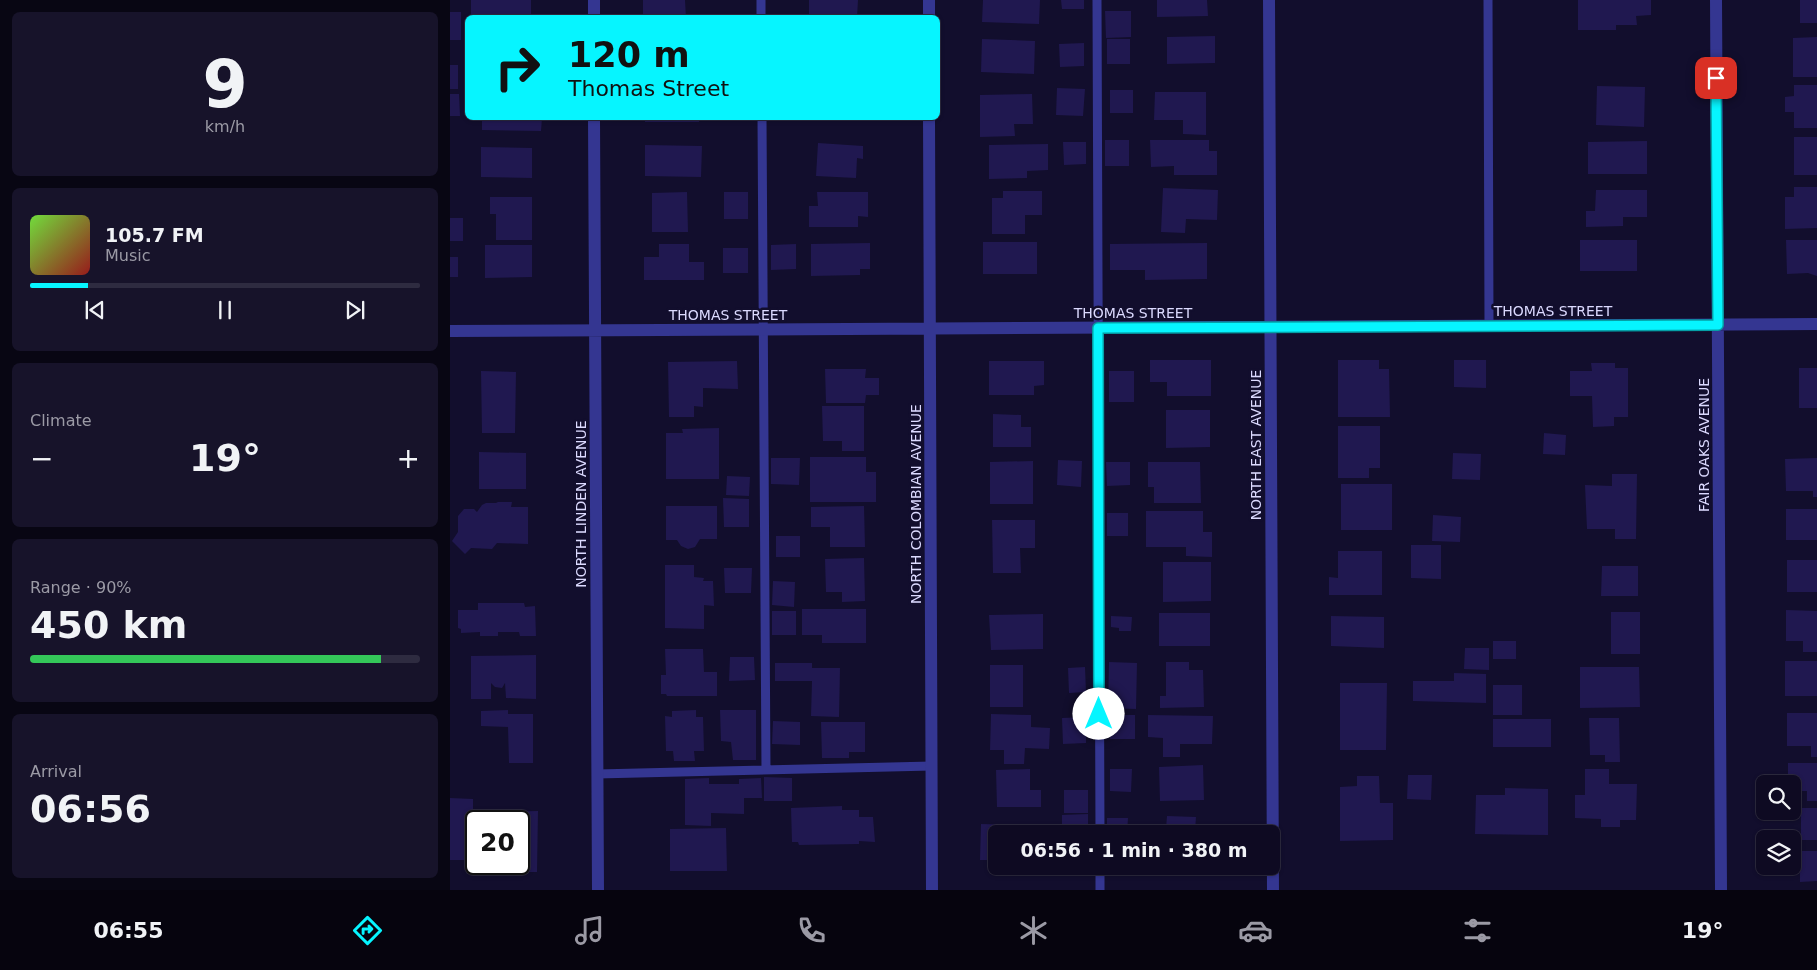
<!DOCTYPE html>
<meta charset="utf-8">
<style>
:root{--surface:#0e0a22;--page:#17132a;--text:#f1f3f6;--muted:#9b9aa5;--line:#2e2b40;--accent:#06f5ff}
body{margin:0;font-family:"DejaVu Sans",sans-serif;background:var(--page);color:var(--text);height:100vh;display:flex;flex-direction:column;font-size:19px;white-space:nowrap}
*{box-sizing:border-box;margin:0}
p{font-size:16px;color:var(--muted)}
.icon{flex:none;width:28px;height:28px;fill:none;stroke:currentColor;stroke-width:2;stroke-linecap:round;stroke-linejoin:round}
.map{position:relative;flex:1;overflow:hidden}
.details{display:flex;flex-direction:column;gap:12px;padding:12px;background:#080613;width:450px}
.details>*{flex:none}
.banner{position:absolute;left:15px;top:15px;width:475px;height:105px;border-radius:8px;box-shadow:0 1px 4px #0004,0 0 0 1px var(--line);background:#06f5ff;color:#111;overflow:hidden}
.tools{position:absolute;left:1306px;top:775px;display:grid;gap:10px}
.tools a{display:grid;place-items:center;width:45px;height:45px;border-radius:8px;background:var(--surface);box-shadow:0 1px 4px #0004,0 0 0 1px var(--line);font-size:25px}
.speed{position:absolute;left:15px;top:810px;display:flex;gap:10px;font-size:25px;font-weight:700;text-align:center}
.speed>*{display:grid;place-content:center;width:65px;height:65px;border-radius:50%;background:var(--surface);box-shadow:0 1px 4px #0004,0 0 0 1px var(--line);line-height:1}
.speed .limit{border:2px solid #111;border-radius:8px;background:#fff;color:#111}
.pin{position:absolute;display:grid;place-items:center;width:42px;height:42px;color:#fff;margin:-21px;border-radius:10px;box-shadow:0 2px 8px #0006}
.me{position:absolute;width:55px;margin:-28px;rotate:0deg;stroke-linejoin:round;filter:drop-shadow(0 0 4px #0008)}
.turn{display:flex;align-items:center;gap:18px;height:105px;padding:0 20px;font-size:22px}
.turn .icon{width:65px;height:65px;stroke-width:2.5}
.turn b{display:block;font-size:35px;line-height:42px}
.big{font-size:38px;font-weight:700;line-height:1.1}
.details .tile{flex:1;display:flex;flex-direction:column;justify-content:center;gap:8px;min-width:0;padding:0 18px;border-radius:8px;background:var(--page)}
.details .dial{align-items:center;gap:0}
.dial b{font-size:65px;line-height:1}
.song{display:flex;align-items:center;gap:15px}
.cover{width:60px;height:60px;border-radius:8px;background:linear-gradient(135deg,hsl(100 70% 55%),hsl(0 70% 35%))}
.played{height:5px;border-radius:2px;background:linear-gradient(90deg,var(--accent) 15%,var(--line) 15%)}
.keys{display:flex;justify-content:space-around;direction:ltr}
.heat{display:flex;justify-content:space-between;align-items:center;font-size:28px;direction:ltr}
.charge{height:8px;border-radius:4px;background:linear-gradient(90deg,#34c759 90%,var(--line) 0)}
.trip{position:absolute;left:538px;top:825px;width:292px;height:50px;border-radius:8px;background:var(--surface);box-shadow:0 1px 4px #0004,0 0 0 1px var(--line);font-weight:700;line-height:50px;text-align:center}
.menu{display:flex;height:80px;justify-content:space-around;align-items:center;background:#06040e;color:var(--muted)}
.menu .icon{width:35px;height:35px}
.menu .on{color:var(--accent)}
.menu b{font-size:22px;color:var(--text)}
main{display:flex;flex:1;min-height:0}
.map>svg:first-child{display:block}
.building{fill:#201850}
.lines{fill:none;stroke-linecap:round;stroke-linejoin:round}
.lane{stroke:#343691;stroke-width:9}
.street{stroke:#343691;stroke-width:12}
.route-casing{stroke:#049fa6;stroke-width:12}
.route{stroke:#06f5ff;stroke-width:9}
.labels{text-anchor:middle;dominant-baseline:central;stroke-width:5;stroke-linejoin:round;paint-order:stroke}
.street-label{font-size:14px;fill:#dcdaff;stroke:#120e2d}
</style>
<main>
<section class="details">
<div class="tile dial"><b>9</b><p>km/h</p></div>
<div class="tile">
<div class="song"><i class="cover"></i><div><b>105.7 FM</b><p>Music</p></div></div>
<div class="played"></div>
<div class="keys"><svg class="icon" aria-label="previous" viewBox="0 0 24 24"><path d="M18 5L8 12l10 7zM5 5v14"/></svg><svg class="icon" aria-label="pause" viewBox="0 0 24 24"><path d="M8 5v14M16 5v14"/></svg><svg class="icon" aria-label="next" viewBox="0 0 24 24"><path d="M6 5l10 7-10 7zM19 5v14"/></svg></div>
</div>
<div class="tile"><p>Climate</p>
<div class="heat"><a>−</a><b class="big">19°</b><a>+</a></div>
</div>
<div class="tile"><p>Range · 90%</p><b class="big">450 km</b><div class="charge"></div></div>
<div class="tile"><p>Arrival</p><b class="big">06:56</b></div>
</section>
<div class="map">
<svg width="1367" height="890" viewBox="0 0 1367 890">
<rect width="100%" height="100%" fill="#120e2d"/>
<!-- building -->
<path class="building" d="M21 0H81V18H21Z
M193 0H235L236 18H193Z
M359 0H408L407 18H359Z
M533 0H590L589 24 532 22Z
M611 0H634V9H612Z
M707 0H757L758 16 707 17Z
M1128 0H1201V15L1186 16 1187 25H1166V30H1128Z
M1350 0H1367V23H1350Z
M655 11H681V37L656 38Z
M0 12H11V40H0Z
M765 36V63L717 64V37Z
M1367 37V77H1343V38Z
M532 39 585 41 584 74 531 72Z
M657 39H680V64H657Z
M634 43V66L610 67 609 44Z
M0 65H8V89H0Z
M1344 85H1367V128H1344V112H1335V97L1344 96Z
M1147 86 1195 87 1194 127 1146 125Z
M607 88 635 89 633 116 606 115Z
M660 90H683V113H660Z
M705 92H756V135L733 134V120H704Z
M0 94H9L10 116H0Z
M582 94 583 124H564L565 136 530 137V95Z
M32 118H92L91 131 32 130Z
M195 118H249V122H195Z
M1344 137H1367V175H1344Z
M655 140H679V166H655Z
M700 140H759V151H767V175H724V166L701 167Z
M1197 141V174H1138V142Z
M613 142H636V164L614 165Z
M368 143 413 146V159L407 158 406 178 366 176Z
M598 144V170L577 171V178L539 179V145Z
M195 145 252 146 251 177 195 176Z
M31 147 82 148V178L31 177Z
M1344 187H1367V228L1335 229V197H1344Z
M713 188 768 190 767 220 736 219 735 233 711 232Z
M1146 190H1197V217H1173V226L1136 227V211H1145Z
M553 191H592V215H575V234H542V198H553Z
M237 192 238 232H202V193Z
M274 192H298V219H274Z
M367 192H418V217L408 216V227H359V206H368Z
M40 197H82V240H46V214H40Z
M0 218H13V241H0Z
M1130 240H1187V271H1130Z
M1336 240H1367V276L1358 273 1337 274Z
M533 242H587V274H533Z
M420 243V269H410V275L361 276V244Z
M757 243V279L695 280V270H660V244Z
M209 244H239V262H254V280H194V257H209Z
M346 244V269L321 270V245Z
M35 245H82V277L35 278Z
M273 248H298V273H273Z
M0 257H8V277H0Z
M700 360H761V396H717V382H700Z
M888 360H929V369H939L940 417H888Z
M1004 360H1036V388L1004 387Z
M287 361 288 389 253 388V407L244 406V417H219L218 362Z
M539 361H594V385L584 386V395H539Z
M1141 363H1165V368H1178V417H1164V426L1143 427 1142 396H1120V371H1142Z
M1349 368H1367V408H1349Z
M375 369H416L415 378H429V395H416L415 403H376Z
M31 371 66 372 65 433H32Z
M659 371H684V402H659Z
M372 406H414V451H392V441H373Z
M716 410H760V447L716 448Z
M543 414 571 415V427H581V447H543Z
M888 426H930V468H919V478H888Z
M269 428V479H216V433H233L232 429Z
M1094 433 1116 435 1115 455 1093 454Z
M29 452 76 453V489H29Z
M1003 453 1031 454 1030 480 1002 479Z
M360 457H416V472H426V502H360Z
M321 458H350L349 485 321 484Z
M1367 458V497H1363V491H1336L1335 459Z
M608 460 632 461 631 487 607 485Z
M583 461V504H540V462Z
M656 462H680V485L657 486Z
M698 462H750L751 503H704V487H698Z
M1162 474H1187L1186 539H1165V529H1137L1135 485 1162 486Z
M277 476 300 477 299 496 276 495Z
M891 484H942V530H891Z
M273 498 299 499V527H274Z
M48 502H62L61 507H78V544L47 543 42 549 21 548 15 554 2 541 8 532V516L14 509H24L27 512 32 505 36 503H46Z
M216 506H267V539H250L245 547 238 549 231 546 227 540H216Z
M414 506 415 547H380V527H361V507Z
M1336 509H1367V540H1336Z
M696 511H753V532H762V557L736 556V547H696Z
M657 513H678V536H657Z
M983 515 1011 517 1010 542 982 541Z
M542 520H585V548H570L571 573H543Z
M326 536H350V557H326Z
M961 545H991V579L961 578Z
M888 551H932V595H879V577L888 578Z
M414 558 415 601 392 602V592H376L375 559Z
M1337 560H1367V592H1337Z
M713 562H761V601L713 602Z
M215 565H244V577L254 578 253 581H263L264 606 254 605V629L215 628Z
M1152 566H1188V596H1151Z
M274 568H302L301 593H275Z
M323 581 345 582 344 607 322 605Z
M28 603H74L75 607 85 606 86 636H70L69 632H48V636H30V632L11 633V629L8 628V610H28Z
M352 609H416V643H372V635H352Z
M1336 610 1367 611V652H1353V641H1336Z
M322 611H346V635H322Z
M1161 612H1190V654H1161Z
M709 613H760V646H709Z
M593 614V649L541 650 539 615Z
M661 616 682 617 681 631H669V628L661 627Z
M881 616 934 617V648L881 646Z
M1043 641H1066V659H1043Z
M1015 648H1039V670L1014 669Z
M215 649H253L254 672H267V696H217L216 694H211V675H216Z
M86 655V699L56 698 55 683 52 688 45 687 41 683V699H21V656Z
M280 657H304L305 680 279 681Z
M1335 661H1367V696H1335Z
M659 662 687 663 686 709 658 708Z
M716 662H739V670H753L754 707 710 708V696H716Z
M325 663H362V668H390L389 717 361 716 362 681H325Z
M540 665H573V707H540Z
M635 667 636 692 619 693 618 668Z
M1130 667H1189L1190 707 1130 708Z
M1004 673 1036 674V703L963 701V681H1004Z
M890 683H937L936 750H890Z
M1043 685H1072V715H1043Z
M58 710V714H83V763H59L58 727 31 726V711Z
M246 710V717H253L254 751H244L245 761H224L223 751H216L215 716 222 717V711Z
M270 710H306V760H283L281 742 271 741Z
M1337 713H1367V757H1361V746H1337Z
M541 714 581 715V727L600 728 599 749 575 748 574 764H554V750H540Z
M660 715H685V739H660Z
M698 715 763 716 762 744H730V757H713V738L698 737Z
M636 717V743L613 744 612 718Z
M1139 718H1169L1170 762H1155V755H1140Z
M1043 719H1101V747H1043Z
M323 721 350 722V745L322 744Z
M371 722H415V752H399V758H372Z
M1338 763H1367V801H1357V791H1342V784H1338Z
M753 765 754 800 710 801 709 767Z
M580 769V790H591V807H547L546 770Z
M660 769H682L681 792 660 791Z
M1135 769H1159V784H1187L1186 820H1170V827H1151V819L1125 818V795H1135Z
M958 775H982L981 800 957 799Z
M907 776H929L930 803H943V840L890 841V787L907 786Z
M314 777 342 778V801H314Z
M259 778V784H289V779L311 778 312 798H294V814L261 813V826L235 825V779Z
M1055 788 1098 789V835L1025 834 1026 795H1055Z
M614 790H638V813H614Z
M0 798 23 799V860H0Z
M392 806V810H409V817H423L425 842 409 841V844L349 845 348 842H342L341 808Z
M1351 808H1367V840H1351Z
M88 811 87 872H68L69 821H52V812Z
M638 814V834H612V815Z
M717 816 746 817 745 831H770V834H696V828L716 829Z
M657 818H678L677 834H657Z
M531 824 610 826V834H546V860H530Z
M276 828 277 871H220V829Z
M1350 851H1367V881L1350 882Z
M583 866H609V875L583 874Z"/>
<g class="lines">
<!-- lane -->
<path class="lane" d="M311 0V18
M647 0 650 834
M1038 0 1039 326
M312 118 316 770
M147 774 482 766
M650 866V890"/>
<!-- street -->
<path class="street" d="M144 0V18
M479 0V18
M819 0 823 890
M1266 0 1271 890
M144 118 148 890
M479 118 482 890
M0 331 1367 324"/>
</g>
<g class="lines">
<!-- route casing -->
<g class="route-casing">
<path id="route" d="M649 714 648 328 1268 325 1266 78"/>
</g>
<!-- route -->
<use href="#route" class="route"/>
</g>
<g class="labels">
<!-- street labels -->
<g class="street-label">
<text x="1103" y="311">THOMAS STREET</text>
<text x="683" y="313">THOMAS STREET</text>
<text x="278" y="315">THOMAS STREET</text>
<text transform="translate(806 445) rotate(-90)">NORTH EAST AVENUE</text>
<text transform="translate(1254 445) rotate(-90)">FAIR OAKS AVENUE</text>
<text transform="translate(131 504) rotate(-90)">NORTH LINDEN AVENUE</text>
<text transform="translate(466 504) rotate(-90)">NORTH COLOMBIAN AVENUE</text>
</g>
</g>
</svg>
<div class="tools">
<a><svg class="icon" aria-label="search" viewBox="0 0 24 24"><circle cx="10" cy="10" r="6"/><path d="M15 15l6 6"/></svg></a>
<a><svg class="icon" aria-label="layers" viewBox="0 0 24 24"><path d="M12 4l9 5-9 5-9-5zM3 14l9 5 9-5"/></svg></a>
</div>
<div class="speed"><div class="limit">20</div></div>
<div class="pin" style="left:1266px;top:78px;background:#d93025"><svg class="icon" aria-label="arrive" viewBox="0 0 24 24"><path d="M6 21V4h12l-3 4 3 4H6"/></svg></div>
<svg class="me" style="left:649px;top:714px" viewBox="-20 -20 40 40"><circle r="19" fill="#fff"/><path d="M0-13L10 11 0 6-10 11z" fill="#06f5ff"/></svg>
<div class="trip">06:56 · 1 min · 380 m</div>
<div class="banner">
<div class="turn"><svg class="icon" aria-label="right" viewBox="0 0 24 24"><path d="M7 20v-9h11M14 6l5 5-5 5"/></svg><div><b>120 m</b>Thomas Street</div></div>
</div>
</div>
</main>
<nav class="menu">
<b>06:55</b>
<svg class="icon on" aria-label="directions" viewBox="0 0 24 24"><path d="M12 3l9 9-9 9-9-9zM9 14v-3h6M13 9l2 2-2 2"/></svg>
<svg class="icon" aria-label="music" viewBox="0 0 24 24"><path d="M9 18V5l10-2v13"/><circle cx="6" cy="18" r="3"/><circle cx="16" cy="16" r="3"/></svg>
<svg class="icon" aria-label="phone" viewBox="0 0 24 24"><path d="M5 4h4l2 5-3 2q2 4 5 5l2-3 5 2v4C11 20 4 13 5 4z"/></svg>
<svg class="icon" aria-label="climate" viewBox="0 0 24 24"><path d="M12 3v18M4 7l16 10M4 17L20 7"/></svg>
<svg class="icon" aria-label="car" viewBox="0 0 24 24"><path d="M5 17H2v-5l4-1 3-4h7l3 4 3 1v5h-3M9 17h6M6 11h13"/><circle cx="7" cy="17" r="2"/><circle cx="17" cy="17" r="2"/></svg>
<svg class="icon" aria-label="filters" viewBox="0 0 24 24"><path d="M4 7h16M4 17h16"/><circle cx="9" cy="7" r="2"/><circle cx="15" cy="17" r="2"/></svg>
<b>19°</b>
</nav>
